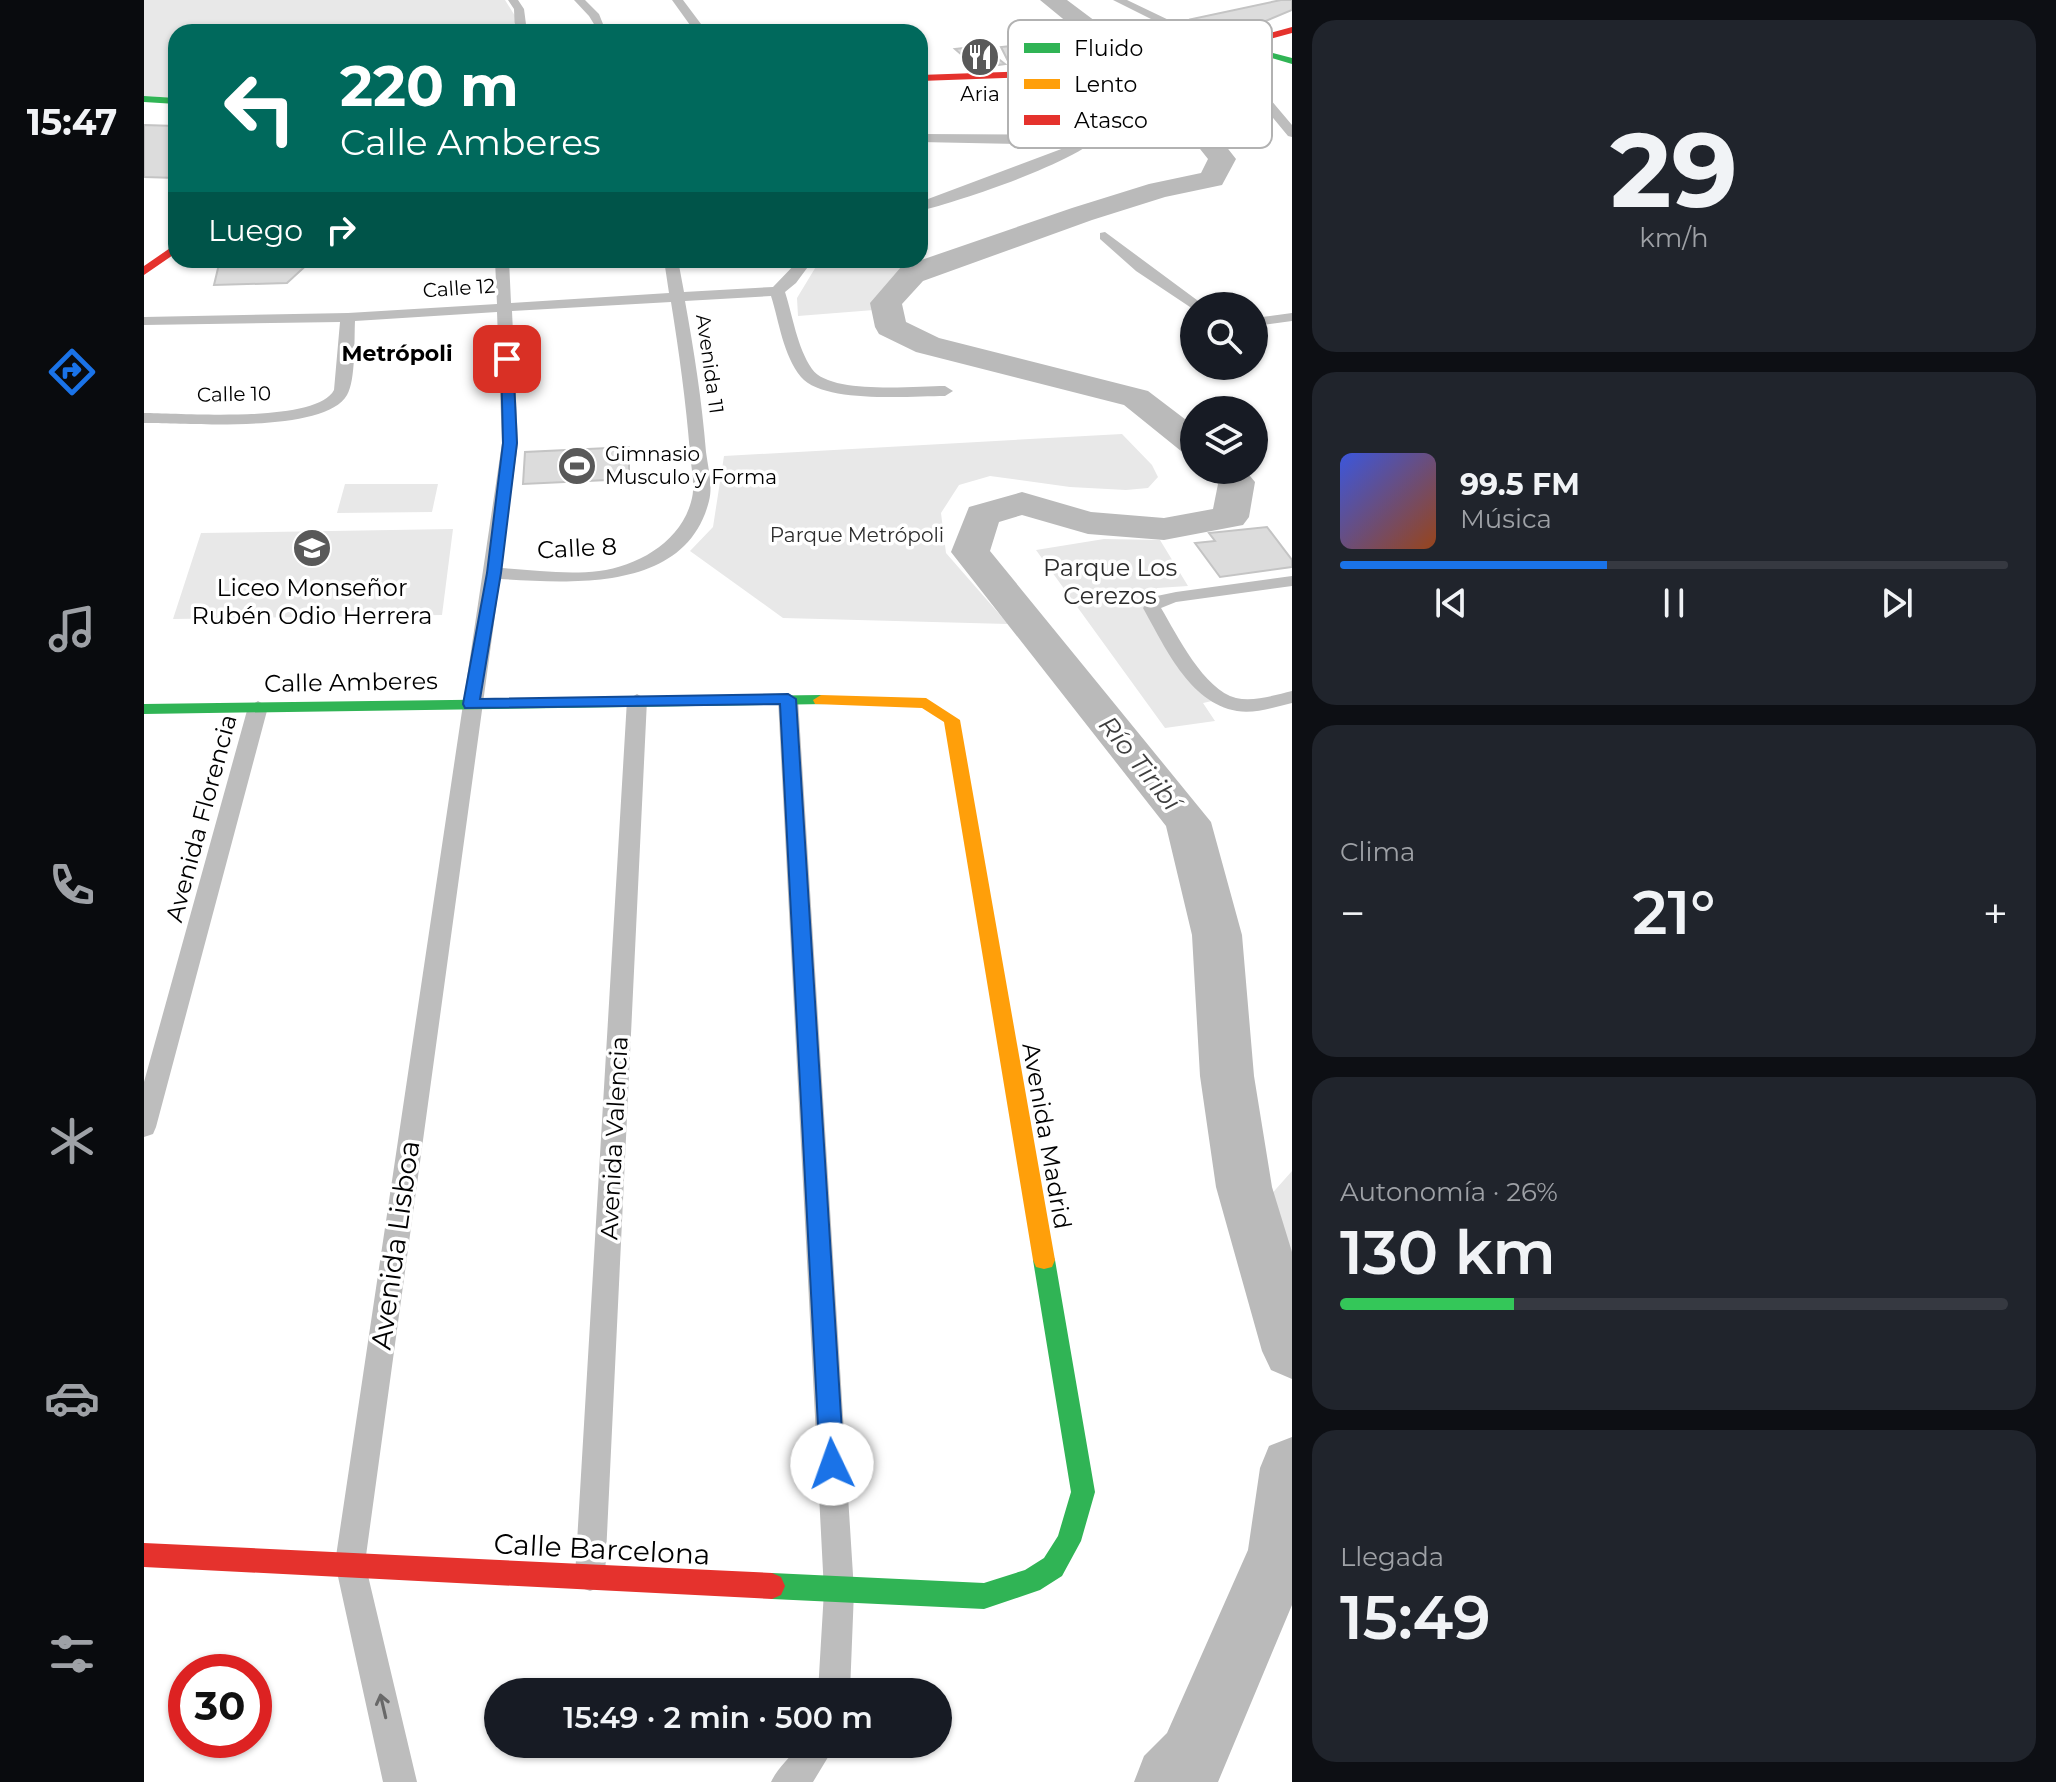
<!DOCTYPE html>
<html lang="es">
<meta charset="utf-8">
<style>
:root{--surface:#171b24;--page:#20242c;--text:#f1f3f6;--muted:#9ea1a6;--line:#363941;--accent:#1a73e8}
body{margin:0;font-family:Montserrat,sans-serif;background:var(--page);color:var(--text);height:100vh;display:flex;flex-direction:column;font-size:30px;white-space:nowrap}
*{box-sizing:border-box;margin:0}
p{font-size:26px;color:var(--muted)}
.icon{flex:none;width:44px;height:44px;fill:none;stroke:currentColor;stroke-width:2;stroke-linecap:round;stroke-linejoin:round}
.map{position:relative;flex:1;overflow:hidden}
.panel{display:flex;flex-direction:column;gap:20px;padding:20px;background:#0d0f14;width:764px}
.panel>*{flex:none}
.hud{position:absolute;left:24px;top:24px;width:760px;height:244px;border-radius:24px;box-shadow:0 2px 6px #0004;background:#00695c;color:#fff;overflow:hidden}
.fabs{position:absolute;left:1036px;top:292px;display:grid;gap:16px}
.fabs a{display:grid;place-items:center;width:88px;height:88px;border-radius:50%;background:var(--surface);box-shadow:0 2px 6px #0004;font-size:40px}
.speed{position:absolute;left:24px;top:1654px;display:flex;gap:16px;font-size:40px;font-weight:700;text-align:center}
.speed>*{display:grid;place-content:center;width:104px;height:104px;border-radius:50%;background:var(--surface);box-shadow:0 2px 6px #0004;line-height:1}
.speed .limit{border:12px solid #d22;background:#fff;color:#111}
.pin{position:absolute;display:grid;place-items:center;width:68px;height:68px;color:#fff;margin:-34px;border-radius:16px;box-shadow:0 4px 12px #0006}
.me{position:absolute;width:88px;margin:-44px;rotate:357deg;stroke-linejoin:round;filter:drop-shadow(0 0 6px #0008)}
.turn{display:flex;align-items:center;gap:28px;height:168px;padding:0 40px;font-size:36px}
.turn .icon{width:104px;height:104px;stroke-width:2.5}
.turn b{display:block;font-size:56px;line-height:68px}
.then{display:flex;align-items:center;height:76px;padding:0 40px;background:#0003;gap:16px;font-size:30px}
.big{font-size:60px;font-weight:600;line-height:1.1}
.panel .card{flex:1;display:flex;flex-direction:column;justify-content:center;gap:12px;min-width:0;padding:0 28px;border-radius:24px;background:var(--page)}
.panel .dial{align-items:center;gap:0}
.dial b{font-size:104px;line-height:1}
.song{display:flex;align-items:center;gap:24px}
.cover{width:96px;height:96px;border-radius:12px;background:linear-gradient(135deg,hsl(230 70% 55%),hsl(20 70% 35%))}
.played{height:8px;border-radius:4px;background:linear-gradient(90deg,var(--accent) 40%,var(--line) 40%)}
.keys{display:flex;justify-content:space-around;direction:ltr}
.heat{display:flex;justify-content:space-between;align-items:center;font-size:44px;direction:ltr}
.charge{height:12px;border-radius:6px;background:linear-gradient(90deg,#34c759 26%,var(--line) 0)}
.trip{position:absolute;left:340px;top:1678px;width:468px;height:80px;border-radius:40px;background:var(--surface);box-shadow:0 2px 6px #0004;font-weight:600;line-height:80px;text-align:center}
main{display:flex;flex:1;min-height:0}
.dock{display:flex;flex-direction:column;width:144px;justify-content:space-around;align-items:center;background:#090b0e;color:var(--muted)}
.dock .icon{width:56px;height:56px}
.dock .on{color:var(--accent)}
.dock b{font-size:36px;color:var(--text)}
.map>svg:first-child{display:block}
.green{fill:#e8e8e8}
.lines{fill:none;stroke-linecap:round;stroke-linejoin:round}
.river{fill:#bababa;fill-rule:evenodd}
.building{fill:#dcdcdc;stroke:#c4c4c4;stroke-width:2}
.street{fill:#bdbdbd;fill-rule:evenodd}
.fast{fill:#30b455;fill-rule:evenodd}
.slow{fill:#ff9f0a;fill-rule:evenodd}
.jam{fill:#e5322d;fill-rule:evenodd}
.oneway{stroke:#686868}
.route{fill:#1a73e8;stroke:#114b97;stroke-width:2}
.labels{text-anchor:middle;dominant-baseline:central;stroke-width:7;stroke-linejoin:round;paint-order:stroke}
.far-poi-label{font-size:20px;fill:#000;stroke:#fff}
.far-street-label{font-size:20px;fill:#000;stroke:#fff}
.far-park-label{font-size:20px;fill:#2d2d2d;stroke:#fff}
.far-neighbourhood-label{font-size:22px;font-weight:bold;fill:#000;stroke:#fff}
.street-label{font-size:24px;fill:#000;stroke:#fff}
.park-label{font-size:24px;fill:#2d2d2d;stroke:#fff}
.poi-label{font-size:24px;fill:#000;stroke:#fff}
.water-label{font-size:26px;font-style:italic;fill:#3e3e3e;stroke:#fff}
.near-street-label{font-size:28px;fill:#000;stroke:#fff}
.key{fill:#fff;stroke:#b2b2b2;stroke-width:2}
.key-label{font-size:22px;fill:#000}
</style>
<main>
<nav class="dock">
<b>15:47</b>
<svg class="icon on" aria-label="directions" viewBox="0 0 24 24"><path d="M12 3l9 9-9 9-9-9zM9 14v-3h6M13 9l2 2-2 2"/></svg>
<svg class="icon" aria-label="music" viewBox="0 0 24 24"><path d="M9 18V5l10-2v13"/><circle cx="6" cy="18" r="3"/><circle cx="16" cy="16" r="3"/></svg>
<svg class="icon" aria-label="phone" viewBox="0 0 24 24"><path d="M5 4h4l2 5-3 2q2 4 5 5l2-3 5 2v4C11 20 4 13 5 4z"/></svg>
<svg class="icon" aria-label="climate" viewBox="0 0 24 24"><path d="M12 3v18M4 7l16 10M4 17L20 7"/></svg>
<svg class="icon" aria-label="car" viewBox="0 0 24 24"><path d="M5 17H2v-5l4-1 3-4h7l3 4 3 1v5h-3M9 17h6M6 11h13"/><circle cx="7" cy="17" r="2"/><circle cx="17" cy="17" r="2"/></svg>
<svg class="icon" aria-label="filters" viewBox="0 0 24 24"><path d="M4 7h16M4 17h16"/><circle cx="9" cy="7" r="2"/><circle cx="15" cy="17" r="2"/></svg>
</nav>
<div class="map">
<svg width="1148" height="1782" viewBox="0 0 1148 1782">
<rect width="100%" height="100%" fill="#fff"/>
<!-- green -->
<path class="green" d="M0 0H361L373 19 365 32H32V98L0 96Z
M676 260H754L768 267 757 271 728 303 730 310 654 316 653 298Z
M978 434 1008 465 1014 477 1004 488 982 490 926 487 846 476 815 485 797 513 802 553 864 624 639 618 546 551 569 527 580 456Z
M201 484H294L288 512 193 513Z
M309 529 298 615 29 619 57 533Z
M960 539 1016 540 1044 586 1013 588 1004 601 1067 693 1068 701 1059 703 1071 721 1021 728 892 550Z
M1148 1171V1286L1124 1198Z"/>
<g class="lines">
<!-- river -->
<path class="river" d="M896 0H923L987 48 1052 108 1092 159 1078 185 1021 197 948 220 779 281 758 304 762 322 795 338 1004 391 1050 426V454L1037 451 980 405 772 352 735 334 731 327 726 303 757 267 928 208 1005 184 1057 173 1064 159 1033 120 991 78Z
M1062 470H1101L1111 482 1105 517 1099 525 1020 540 944 534 878 515 855 522 846 551 1067 822 1098 935 1110 1076 1128 1187 1148 1252V1379L1127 1370 1118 1351 1072 1187 1056 1076 1048 935 1022 826 807 552 825 507 878 492 947 512 1020 518 1069 509 1074 484Z
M1148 1437V1605L1074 1782H990L1000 1756 1023 1733 1104 1550 1116 1468 1125 1446Z"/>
</g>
<!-- building -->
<path class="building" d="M1137 0H1148V10L1088 35 1048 19Z
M941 38 968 63 867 67 857 47Z
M838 46 861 64 833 68 811 49Z
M0 125 32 126V178L0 177Z
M76 260H168L143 283 70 285Z
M485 447V479L379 484 381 452Z
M1123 527 1148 560V567L1076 577 1051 543 1071 541 1065 533Z"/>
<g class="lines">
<!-- street -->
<path class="street" d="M364 0H374L380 9 383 32H371L370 9Z
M430 0H441L455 14 461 29H453L445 16Z
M528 0H539L563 32H551Z
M969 0H983L1031 23 1100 45 1094 48 1023 27Z
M1074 47H1082L1148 125V137L1144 136 1074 51Z
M928 70 932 72 964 121 966 128C937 162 821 199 776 211V202L928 145 776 142V134L946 135 954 127 922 74Z
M961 232 1061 306H1050L1049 309 992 271 956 239V233Z
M351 260H365L367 303 525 293 520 260H534L540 292 629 287 655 260H669L652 283 641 292C649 317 653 347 668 369 686 395 771 386 801 386L809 391 801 396C767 396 680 404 657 377 639 355 635 321 627 296L541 301C550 351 558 401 562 452 564 468 569 485 565 501 542 593 427 583 356 579L221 1563 273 1782H239L191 1563 358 443 353 312 211 321C210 339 212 380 203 395 181 434 43 423 0 423V413C38 413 172 424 190 390L196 322 0 325V317L204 313 353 304ZM527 302C535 352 542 402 546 453 547 469 552 486 547 502 536 542 494 566 455 571 422 575 389 570 357 568L374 443 368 311Z
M1148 313V321L1110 326V318Z
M1148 576V586L1032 602 1017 608C1033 635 1060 690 1092 698 1110 702 1131 695 1148 691V703C1130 707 1111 714 1093 711 1045 703 1020 645 999 608L1008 597 1032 592Z
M644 693 654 699 710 1591 706 1692H674L680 1591 634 699Z
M493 694 503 700 461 1576 457 1587 446 1591 435 1587 431 1576 483 700Z
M114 701 124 707 12 1127 9 1134 0 1137V1082L104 707Z
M656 1744H692L669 1782H627C634 1767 647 1757 656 1744Z"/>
<!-- fast -->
<path class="fast" d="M1091 43 1148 58V64L1091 47Z
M0 96 32 98V104L0 102Z
M677 695 685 700 683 704 0 714V704Z
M900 1251 908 1253 911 1260 951 1492 937 1541 918 1576 896 1590 840 1609 628 1599 619 1595 615 1586 619 1577 628 1573 840 1583 881 1570 900 1558 914 1536 927 1492 889 1260 892 1253Z"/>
<!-- slow -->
<path class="slow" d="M677 695 782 698 816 720 911 1260 908 1267 900 1269 892 1267 889 1260 800 722 778 708 671 704 669 700Z"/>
<!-- jam -->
<path class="jam" d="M1148 27V33L1034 64 979 74 776 81V75L979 68 1033 58Z
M32 244V253L0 275V266Z
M0 1543 628 1573 637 1577 641 1586 637 1595 628 1599 0 1567Z"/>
</g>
<!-- one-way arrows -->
<defs><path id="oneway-shaft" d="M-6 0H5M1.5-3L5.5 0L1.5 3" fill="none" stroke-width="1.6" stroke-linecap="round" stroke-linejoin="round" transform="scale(2)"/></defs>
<use class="oneway" href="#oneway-shaft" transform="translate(239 1706) rotate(-103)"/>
<!-- route -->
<path class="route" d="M363 355 369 359 373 443 357 573 336 699 644 694 652 699 700 1464 696 1472 688 1475 679 1472 676 1464 636 704 321 708 319 704 343 573 359 443 357 359Z"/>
<!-- icons -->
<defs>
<g id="restaurant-disc" transform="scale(2)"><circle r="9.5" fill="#595959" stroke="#fff"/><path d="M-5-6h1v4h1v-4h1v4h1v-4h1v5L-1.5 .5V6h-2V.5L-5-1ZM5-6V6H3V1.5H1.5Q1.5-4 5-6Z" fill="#fff"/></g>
<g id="stadium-disc" transform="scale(2)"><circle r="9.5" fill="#595959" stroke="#fff"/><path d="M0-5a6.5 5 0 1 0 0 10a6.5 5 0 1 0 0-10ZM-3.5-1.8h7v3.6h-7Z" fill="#fff"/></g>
<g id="school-disc" transform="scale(2)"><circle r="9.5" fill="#595959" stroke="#fff"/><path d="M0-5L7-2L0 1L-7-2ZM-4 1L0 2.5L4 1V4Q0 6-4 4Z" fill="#fff"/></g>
</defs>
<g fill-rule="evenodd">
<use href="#restaurant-disc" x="836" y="57"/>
<use href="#stadium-disc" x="433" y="466"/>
<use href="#school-disc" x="168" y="548"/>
</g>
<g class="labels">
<!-- far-poi labels -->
<g class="far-poi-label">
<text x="836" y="94">Aria</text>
<text x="461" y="454" text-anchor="start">Gimnasio<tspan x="461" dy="23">Musculo y Forma</tspan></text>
</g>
<!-- far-street labels -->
<g class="far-street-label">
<text transform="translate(315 288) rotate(-4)">Calle 12</text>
<text transform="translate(566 364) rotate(82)">Avenida 11</text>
<text transform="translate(90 394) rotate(-1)">Calle 10</text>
</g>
<!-- far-park labels -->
<g class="far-park-label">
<text x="713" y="535">Parque Metrópoli</text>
</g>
<!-- far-neighbourhood labels -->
<g class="far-neighbourhood-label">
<text x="253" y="353">Metrópoli</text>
</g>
<!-- street labels -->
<g class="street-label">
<text transform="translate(433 548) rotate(-3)">Calle 8</text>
<text transform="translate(207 682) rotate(-1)">Calle Amberes</text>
<text transform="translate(57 818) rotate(-75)">Avenida Florencia</text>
<text transform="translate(903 1136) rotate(80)">Avenida Madrid</text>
<text transform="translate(470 1138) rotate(-87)">Avenida Valencia</text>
</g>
<!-- park labels -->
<g class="park-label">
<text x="966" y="567">Parque Los<tspan x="966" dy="28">Cerezos</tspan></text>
</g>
<!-- poi labels -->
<g class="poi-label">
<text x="168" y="587">Liceo Monseñor<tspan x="168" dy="28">Rubén Odio Herrera</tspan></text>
</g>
<!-- water labels -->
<g class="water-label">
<text transform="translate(996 763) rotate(51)">Río Tiribí</text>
</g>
<!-- near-street labels -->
<g class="near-street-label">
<text transform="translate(251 1245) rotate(-82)">Avenida Lisboa</text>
<text transform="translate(458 1549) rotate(3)">Calle Barcelona</text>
</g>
</g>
<!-- legend -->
<rect x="864" y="20" width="264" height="128" rx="12" class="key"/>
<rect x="880" y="43" width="36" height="10" fill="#30b455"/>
<rect x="880" y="79" width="36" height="10" fill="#ff9f0a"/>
<rect x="880" y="115" width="36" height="10" fill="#e5322d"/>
<g class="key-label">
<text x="930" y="56">Fluido</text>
<text x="930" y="92">Lento</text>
<text x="930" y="128">Atasco</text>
</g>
</svg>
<div class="fabs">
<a><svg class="icon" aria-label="search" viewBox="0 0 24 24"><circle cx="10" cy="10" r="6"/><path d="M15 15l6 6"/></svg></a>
<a><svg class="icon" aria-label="layers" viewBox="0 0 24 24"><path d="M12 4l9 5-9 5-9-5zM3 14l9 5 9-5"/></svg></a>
</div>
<div class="speed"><div class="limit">30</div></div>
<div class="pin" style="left:363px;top:359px;background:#d93025"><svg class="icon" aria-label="arrive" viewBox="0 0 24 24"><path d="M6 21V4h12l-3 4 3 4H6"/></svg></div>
<svg class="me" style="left:688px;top:1464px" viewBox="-20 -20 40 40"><circle r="19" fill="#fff"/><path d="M0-13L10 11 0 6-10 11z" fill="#1a73e8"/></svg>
<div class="trip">15:49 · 2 min · 500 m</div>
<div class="hud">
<div class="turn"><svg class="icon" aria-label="left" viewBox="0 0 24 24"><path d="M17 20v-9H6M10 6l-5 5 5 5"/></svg><div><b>220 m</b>Calle Amberes</div></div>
<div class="then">Luego<svg class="icon" aria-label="right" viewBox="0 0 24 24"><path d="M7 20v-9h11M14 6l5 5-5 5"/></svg></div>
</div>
</div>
<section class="panel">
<div class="card dial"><b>29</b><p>km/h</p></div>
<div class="card">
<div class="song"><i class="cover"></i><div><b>99.5 FM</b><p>Música</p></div></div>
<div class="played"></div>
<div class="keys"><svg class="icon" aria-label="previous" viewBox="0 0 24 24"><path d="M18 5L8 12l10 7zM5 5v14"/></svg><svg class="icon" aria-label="pause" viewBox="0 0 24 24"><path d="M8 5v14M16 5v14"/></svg><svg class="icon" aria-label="next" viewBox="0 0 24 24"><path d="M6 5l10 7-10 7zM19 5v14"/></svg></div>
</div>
<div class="card"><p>Clima</p>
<div class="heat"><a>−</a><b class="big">21°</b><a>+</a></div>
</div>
<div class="card"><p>Autonomía · 26%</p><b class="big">130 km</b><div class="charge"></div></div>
<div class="card"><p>Llegada</p><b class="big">15:49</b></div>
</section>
</main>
